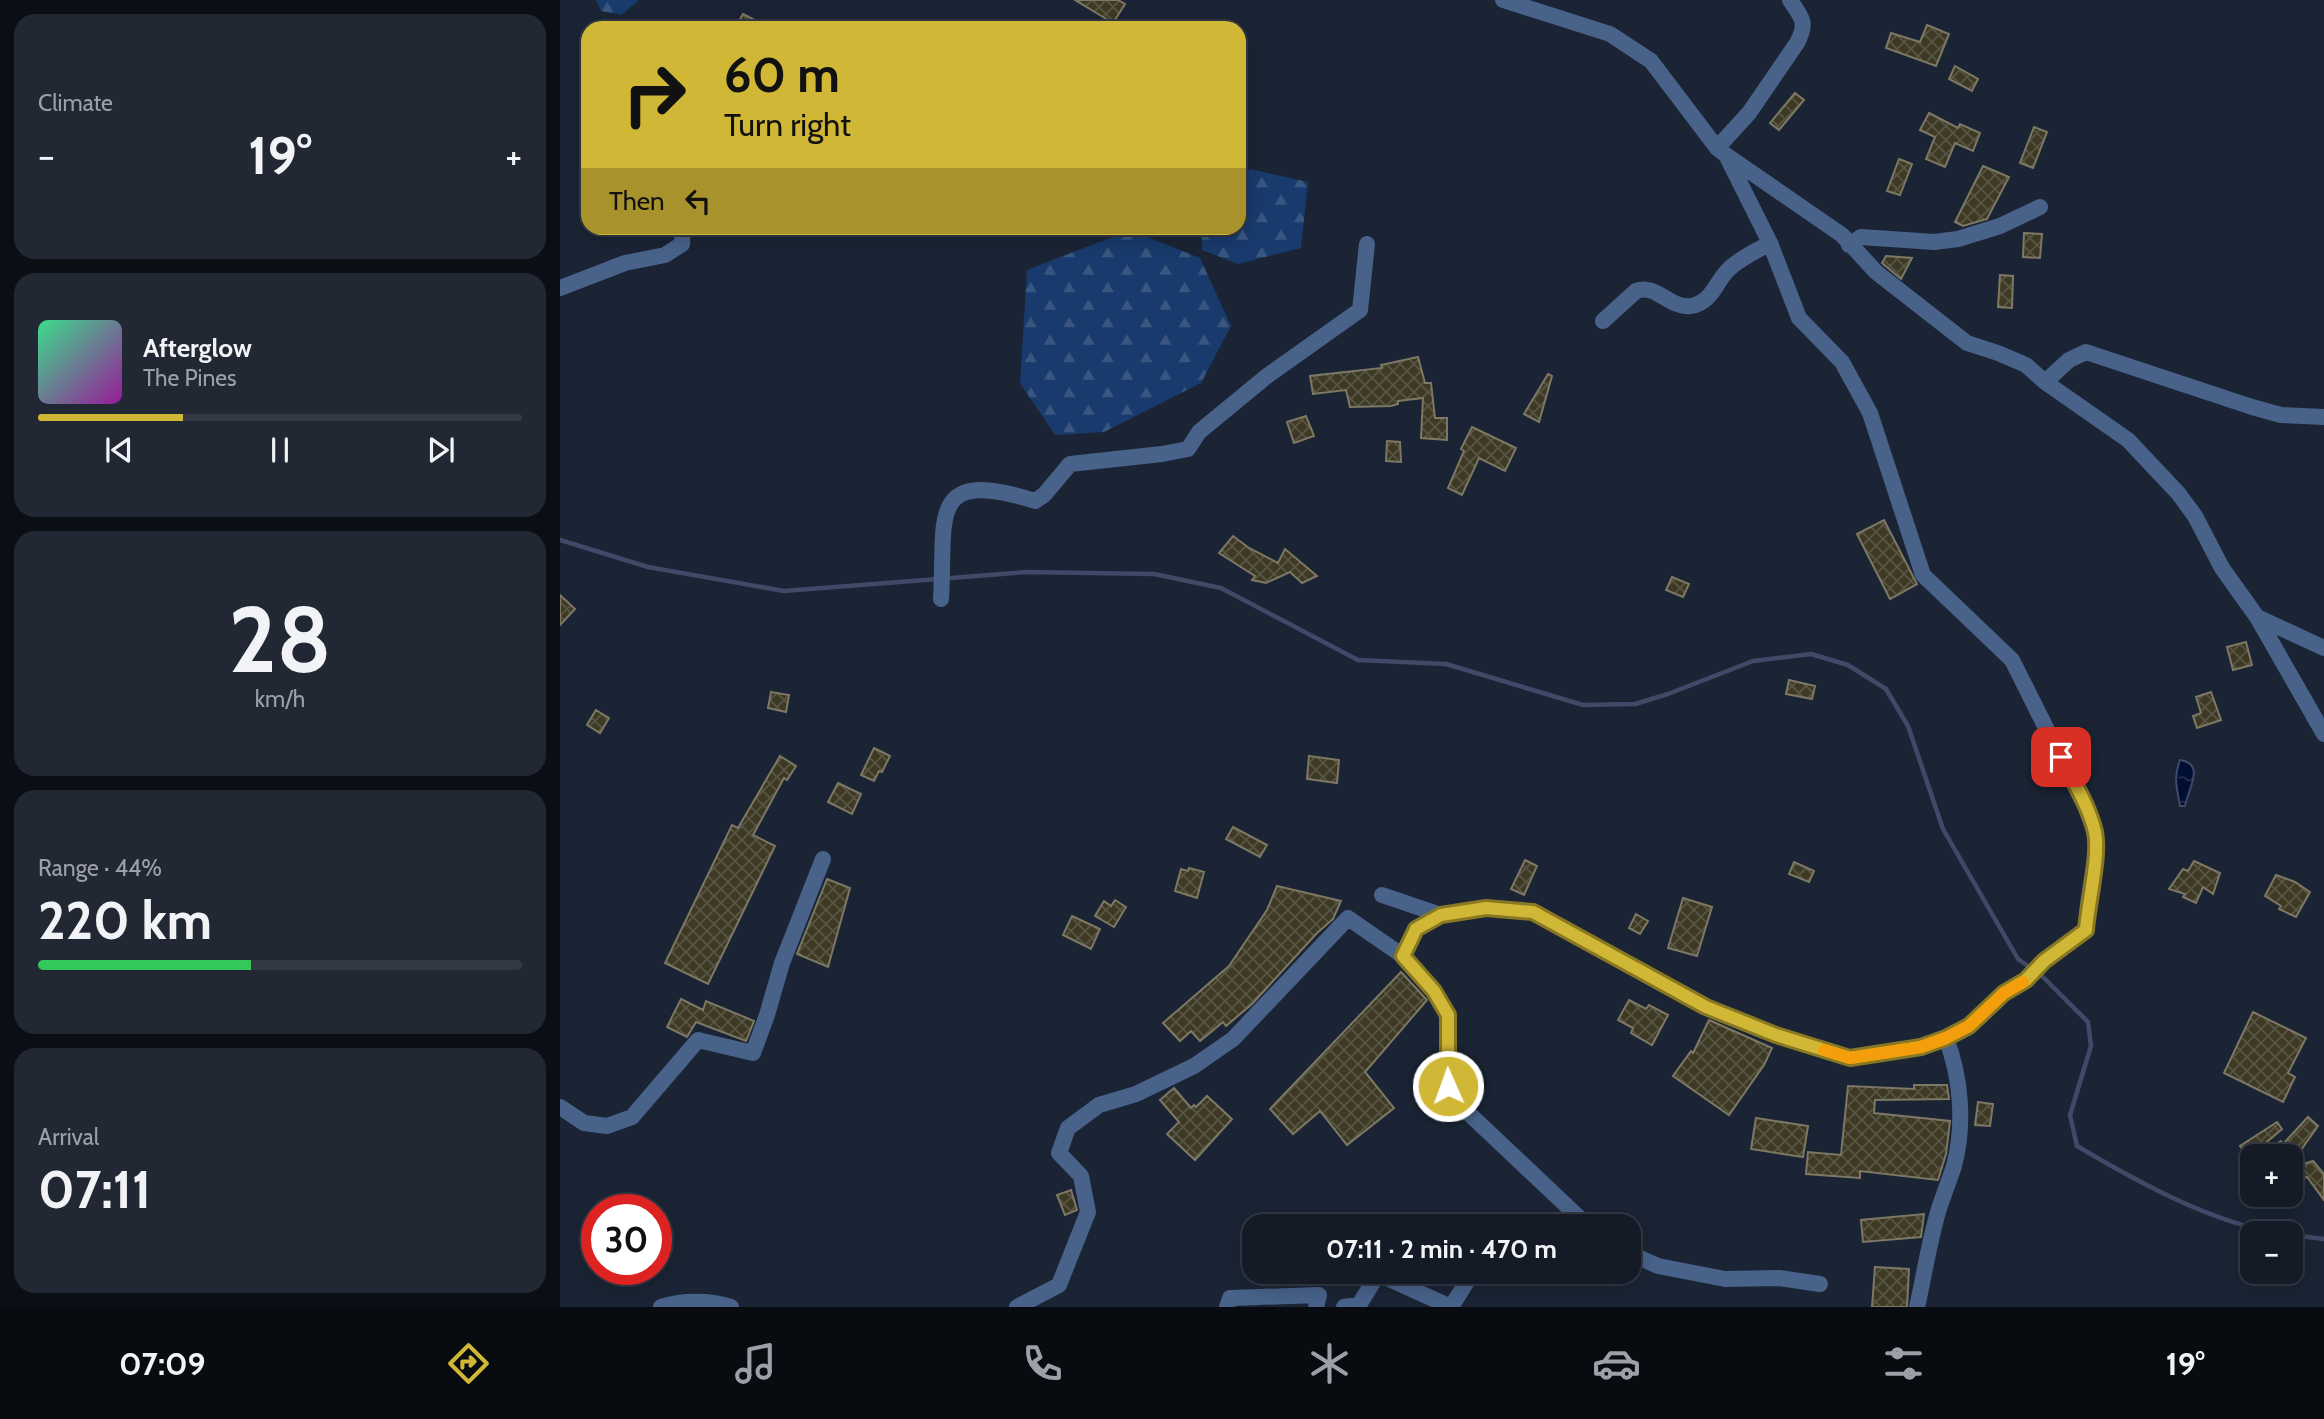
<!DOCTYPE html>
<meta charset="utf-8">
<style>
:root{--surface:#141b27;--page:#212833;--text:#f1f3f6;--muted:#9da1a7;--line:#333944;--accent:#d1b736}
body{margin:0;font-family:Cabin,sans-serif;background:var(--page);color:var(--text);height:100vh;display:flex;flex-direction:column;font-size:26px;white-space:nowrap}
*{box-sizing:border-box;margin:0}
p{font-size:23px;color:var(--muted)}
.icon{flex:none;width:38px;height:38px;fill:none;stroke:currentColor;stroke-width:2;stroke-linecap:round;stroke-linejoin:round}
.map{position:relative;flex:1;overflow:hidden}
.sheet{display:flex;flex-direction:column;gap:14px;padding:14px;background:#0b0f15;width:560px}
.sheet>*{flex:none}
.hud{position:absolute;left:21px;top:21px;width:665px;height:214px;border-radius:21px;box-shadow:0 4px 18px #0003,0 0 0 2px var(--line);background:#d1b736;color:#111;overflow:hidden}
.tools{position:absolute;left:1680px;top:1144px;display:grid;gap:14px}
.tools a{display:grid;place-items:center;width:63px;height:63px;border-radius:14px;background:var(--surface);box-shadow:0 4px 18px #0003,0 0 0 2px var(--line);font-size:35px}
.speed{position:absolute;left:21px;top:1194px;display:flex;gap:14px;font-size:35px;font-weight:700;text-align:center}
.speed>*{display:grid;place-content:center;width:91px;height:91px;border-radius:50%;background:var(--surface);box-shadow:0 4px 18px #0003,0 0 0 2px var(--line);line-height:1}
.speed .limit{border:10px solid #d22;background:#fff;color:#111}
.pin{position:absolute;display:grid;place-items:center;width:60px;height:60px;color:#fff;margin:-30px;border-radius:14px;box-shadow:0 4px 10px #0006}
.me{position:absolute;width:77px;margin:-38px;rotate:358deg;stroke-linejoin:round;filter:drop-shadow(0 0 5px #0008)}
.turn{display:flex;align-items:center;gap:24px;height:147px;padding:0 28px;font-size:32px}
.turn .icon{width:91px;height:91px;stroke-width:2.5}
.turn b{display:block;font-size:49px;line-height:60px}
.then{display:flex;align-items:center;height:66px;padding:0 28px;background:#0003;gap:14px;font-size:26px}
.big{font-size:52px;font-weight:700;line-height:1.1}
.sheet .card{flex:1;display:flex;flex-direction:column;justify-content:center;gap:10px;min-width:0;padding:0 24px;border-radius:21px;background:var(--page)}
.sheet .dial{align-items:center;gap:0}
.dial b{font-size:91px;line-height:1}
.song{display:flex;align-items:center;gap:21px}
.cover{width:84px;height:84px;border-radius:10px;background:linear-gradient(135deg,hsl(150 70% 55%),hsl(300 70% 35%))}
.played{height:7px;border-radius:4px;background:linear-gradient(90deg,var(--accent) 30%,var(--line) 30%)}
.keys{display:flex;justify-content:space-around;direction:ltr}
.heat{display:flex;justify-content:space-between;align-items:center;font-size:38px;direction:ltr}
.charge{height:10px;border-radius:5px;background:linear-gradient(90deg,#34c759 44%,var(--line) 0)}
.trip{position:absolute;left:682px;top:1214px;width:399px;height:70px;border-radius:21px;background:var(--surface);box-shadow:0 4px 18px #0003,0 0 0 2px var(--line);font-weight:700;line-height:70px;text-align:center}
.tabs{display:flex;height:112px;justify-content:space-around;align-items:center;background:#080b10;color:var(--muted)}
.tabs .icon{width:49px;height:49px}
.tabs .current{color:var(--accent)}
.tabs b{font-size:32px;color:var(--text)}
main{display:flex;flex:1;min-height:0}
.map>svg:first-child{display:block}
.forest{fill:url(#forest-firs)}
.water{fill:url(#water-ripples);stroke:#3e4a68;stroke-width:2}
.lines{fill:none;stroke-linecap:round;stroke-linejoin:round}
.stream{stroke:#3e4a68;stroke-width:4.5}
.building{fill:url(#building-cross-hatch);stroke:#7d7863;stroke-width:2}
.minor{stroke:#48628a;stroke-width:16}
.route-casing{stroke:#887723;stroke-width:18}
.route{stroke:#d1b736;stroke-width:12}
.slow{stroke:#f59e0b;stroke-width:12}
</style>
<main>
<section class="sheet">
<div class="card"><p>Climate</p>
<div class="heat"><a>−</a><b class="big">19°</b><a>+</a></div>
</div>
<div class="card">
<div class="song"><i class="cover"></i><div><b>Afterglow</b><p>The Pines</p></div></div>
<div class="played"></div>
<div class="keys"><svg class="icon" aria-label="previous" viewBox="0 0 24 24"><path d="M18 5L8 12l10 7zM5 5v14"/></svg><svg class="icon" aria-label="pause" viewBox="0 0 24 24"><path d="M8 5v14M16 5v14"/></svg><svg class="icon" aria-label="next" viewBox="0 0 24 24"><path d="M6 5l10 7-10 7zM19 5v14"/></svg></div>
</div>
<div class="card dial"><b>28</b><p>km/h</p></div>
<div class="card"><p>Range · 44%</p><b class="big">220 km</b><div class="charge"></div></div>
<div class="card"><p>Arrival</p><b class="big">07:11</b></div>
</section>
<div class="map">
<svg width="1764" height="1307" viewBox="0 0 1764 1307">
<defs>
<pattern id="forest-firs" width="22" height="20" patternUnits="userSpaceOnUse" patternTransform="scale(1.75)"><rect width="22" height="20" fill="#193a6c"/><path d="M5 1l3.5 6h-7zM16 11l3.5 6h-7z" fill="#395681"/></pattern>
<pattern id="water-ripples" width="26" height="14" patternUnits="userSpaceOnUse" patternTransform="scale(1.75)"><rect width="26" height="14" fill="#000e34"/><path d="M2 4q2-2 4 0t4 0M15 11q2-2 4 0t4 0" fill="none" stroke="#243051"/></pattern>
<pattern id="building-cross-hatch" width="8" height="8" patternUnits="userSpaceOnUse" patternTransform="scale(1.75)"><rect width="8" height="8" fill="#3d3925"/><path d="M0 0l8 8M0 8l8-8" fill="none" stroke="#585544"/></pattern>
</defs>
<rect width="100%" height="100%" fill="#1a2434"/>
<!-- forest -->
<path class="forest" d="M36 0H77L78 1 61 15 41 11Z
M690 169 748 182 741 248 678 264 642 250 641 228H679V179Z
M570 230 640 258 671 326 641 383 544 432 495 435 460 383 467 270Z"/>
<!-- water -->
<path class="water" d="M1620 760C1646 764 1628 789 1625 806H1620C1617 788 1613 778 1620 760Z"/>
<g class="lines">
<!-- stream -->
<path class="stream" d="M0 540 88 567 224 591 467 572 594 574 661 588 798 660 886 664 1023 705 1075 704 1108 694 1193 661 1251 654 1288 665 1326 689 1348 726 1383 829 1458 959 1481 975 1528 1022 1531 1046 1510 1115 1517 1146C1576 1181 1655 1225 1724 1234
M1731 1235 1764 1239"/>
</g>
<!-- building -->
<path class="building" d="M515 0H558L565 4 553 23Z
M183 14 210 28H175Z
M1367 25 1389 34 1376 66 1326 48 1331 33 1360 42Z
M1395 66 1418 79 1412 91 1389 79Z
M1235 93 1244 100 1219 130 1210 123Z
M1369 113 1398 128 1400 124 1420 133 1413 151 1395 143 1385 167 1366 159 1375 137 1360 130Z
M1474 127 1487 132 1473 168 1460 163Z
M1339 159 1352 164 1340 195 1327 191Z
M1423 166 1449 177 1427 219 1403 226 1395 222Z
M1464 233 1482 234 1480 258 1463 257Z
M1326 256 1352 258 1341 279 1322 263Z
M1440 275 1453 276 1452 308 1438 307Z
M858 357 865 383H871L875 418H887V440L861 438 863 398 838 401V404L831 406 790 407 786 390 753 394 750 376 822 368 821 365Z
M988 374 992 376 979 422 964 414Z
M746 416 754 436 734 443 727 422Z
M912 427 956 448 945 471 919 458 902 495 888 488 904 451 901 449Z
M827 441 840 442 841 462 826 461Z
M1324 520 1357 584 1330 599 1297 534Z
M673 536 689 548 718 563 725 549 757 576 742 583 730 572 706 583 692 580 695 576 659 553Z
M1112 577 1129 584 1123 597 1106 590Z
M0 595 15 609 0 625Z
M1686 642 1692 665 1673 670 1667 647Z
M1229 680 1255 686 1252 699 1226 694Z
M211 692 229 695 226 712 208 708Z
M1651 692 1661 720 1637 728 1633 716 1641 713 1636 697Z
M36 710 49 718 40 733 27 725Z
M314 748 330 756 322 772 319 771 314 781 301 775Z
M220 756 236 766 227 780 224 778 193 835 215 846 148 984 105 963 172 825 178 828Z
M749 756 779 760 777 783 747 779Z
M278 783 301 794 292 814 268 802Z
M673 827 707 845 700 857 666 839Z
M965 860 977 866 964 895 951 889Z
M1634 861 1660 873 1653 894 1643 887 1636 903 1623 897 1625 894 1609 889 1623 869 1628 871Z
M1234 862 1254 871 1249 882 1229 874Z
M629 868 644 872 637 898 615 891 621 869 628 871Z
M1716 875 1735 882 1750 892 1736 917 1719 909 1721 906 1705 896Z
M267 879 290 888 268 967 237 954Z
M717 886 781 901 773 919 757 933 692 1004 666 1026 663 1022 640 1041 631 1031 620 1041 603 1023 669 966 707 910Z
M1123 898 1152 907 1137 956 1108 948Z
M555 900 566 907 554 927 535 916 544 901 551 906Z
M1076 914 1088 921 1080 934 1069 928Z
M512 916 540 929 531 949 503 935Z
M841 972 867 1000 805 1072 834 1108 787 1145 760 1111 733 1134 710 1109Z
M121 999 143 1010 146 1001 194 1021 186 1041 136 1022 127 1037 107 1027Z
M1069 1000 1086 1009 1089 1005 1108 1015 1092 1045 1071 1033 1073 1028 1058 1020Z
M1693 1012 1746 1038 1728 1073 1735 1077 1723 1102 1664 1073Z
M1149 1020 1212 1048 1204 1065 1169 1115 1113 1076 1131 1051 1133 1053Z
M1354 1085H1387L1389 1099 1315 1100 1314 1113 1390 1121 1386 1154 1378 1180 1300 1171V1178L1246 1174 1248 1152 1281 1155 1288 1086 1354 1089Z
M614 1088 631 1108 634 1105 636 1107 647 1096 672 1119 635 1160 607 1134 619 1122 600 1100Z
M1418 1102 1433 1104 1430 1126 1415 1125Z
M1748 1117 1758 1126 1736 1157H1712L1706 1149 1721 1141 1723 1144Z
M1196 1118 1248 1126 1243 1157 1191 1149Z
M1717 1122 1722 1129 1689 1157 1680 1146Z
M1753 1161 1764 1174V1200L1747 1177 1735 1181 1731 1176V1168Z
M511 1190 517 1210 505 1215 497 1195Z
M1364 1214 1361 1237 1303 1242 1301 1220Z
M1315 1267 1349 1269 1347 1307H1312Z"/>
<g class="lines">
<!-- minor -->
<path class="minor" d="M943 0 1050 34 1091 61 1157 148 1166 155 1282 235 1316 272 1407 343 1438 353 1466 365 1485 382 1568 440 1618 493 1635 516 1662 568 1697 617 1764 734
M1157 148 1189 113 1237 43C1248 22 1242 18 1230 0
M1166 155 1210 243 1239 318 1282 362 1310 413 1363 575 1452 660 1525 806 1535 832 1536 851 1528 904 1526 930 1484 961 1466 980 1444 993 1409 1026 1386 1038C1401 1077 1405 1125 1394 1166 1389 1181 1383 1196 1378 1212 1369 1243 1364 1276 1357 1307
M1289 245 1301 237 1374 242 1398 239 1440 226 1480 207
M0 288 65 263 105 255 122 244 123 228
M1043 321 1076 291C1096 283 1110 309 1131 306 1153 302 1155 282 1169 269 1180 258 1197 251 1210 243
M1485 382 1509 360 1526 352 1692 407 1721 415 1764 417
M381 599C386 519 366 466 475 501L484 495 510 464 602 454 628 449 639 432 707 376 800 310 807 244
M1697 617 1764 648
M822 895 881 915 926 908 973 912 1146 1007 1216 1035 1290 1058 1361 1047 1386 1038
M843 956 874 991 888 1015 889 1086 902 1107 1029 1227
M0 1107 24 1123 47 1126 72 1117 138 1040 193 1053 207 1015 222 963 263 859
M1069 1253 1098 1266 1165 1279 1219 1278 1260 1284
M101 1307C121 1300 151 1300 171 1307
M457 1307 499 1285 528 1212 521 1176 499 1153 508 1128 539 1105 576 1094 634 1066 673 1039 788 918 843 956 856 929 881 915
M667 1307 670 1298 759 1295 756 1307
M784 1307 799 1305 818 1274 891 1307
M891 1307 913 1272"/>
</g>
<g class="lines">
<!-- route casing -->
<g class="route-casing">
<path id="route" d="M888 1086V1015L874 991 843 956 856 929 881 915 926 908 973 912 1146 1007 1216 1035 1290 1058 1361 1047 1386 1038 1409 1026 1444 993 1466 980 1484 961 1526 930C1528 903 1540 855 1535 832 1529 806 1513 781 1501 757"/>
</g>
<!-- route -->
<use href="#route" class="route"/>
<!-- slow -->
<path class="slow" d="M1264 1050 1290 1058 1361 1047 1386 1038 1409 1026 1444 993 1463 982"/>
</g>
</svg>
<div class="tools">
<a>+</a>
<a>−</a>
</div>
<div class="speed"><div class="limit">30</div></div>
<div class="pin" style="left:1501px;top:757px;background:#d93025"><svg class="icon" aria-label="arrive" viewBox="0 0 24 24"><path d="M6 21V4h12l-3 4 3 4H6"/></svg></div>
<svg class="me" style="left:888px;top:1086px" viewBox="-20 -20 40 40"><circle r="17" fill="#d1b736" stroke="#fff" stroke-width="3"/><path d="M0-11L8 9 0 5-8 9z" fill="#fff"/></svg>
<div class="trip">07:11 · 2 min · 470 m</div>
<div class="hud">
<div class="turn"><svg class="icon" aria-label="right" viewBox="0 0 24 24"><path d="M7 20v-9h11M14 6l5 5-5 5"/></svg><div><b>60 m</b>Turn right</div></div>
<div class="then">Then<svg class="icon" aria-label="left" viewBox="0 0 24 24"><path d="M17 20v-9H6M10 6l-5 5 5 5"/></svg></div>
</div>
</div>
</main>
<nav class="tabs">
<b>07:09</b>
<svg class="icon current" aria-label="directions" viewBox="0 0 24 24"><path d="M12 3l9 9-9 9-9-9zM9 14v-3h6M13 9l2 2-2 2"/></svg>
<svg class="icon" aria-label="music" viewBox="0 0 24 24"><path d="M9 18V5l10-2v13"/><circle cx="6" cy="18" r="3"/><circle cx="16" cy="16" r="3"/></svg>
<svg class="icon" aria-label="phone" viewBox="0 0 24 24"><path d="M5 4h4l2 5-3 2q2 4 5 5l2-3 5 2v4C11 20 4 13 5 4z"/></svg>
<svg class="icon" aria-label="climate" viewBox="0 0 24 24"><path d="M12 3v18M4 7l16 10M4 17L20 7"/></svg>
<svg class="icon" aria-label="car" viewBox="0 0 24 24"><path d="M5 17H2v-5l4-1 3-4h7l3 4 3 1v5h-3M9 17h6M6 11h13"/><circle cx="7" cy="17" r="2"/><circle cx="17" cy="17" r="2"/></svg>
<svg class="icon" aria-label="filters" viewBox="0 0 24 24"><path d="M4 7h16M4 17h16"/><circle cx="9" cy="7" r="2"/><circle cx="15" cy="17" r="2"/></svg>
<b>19°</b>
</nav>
